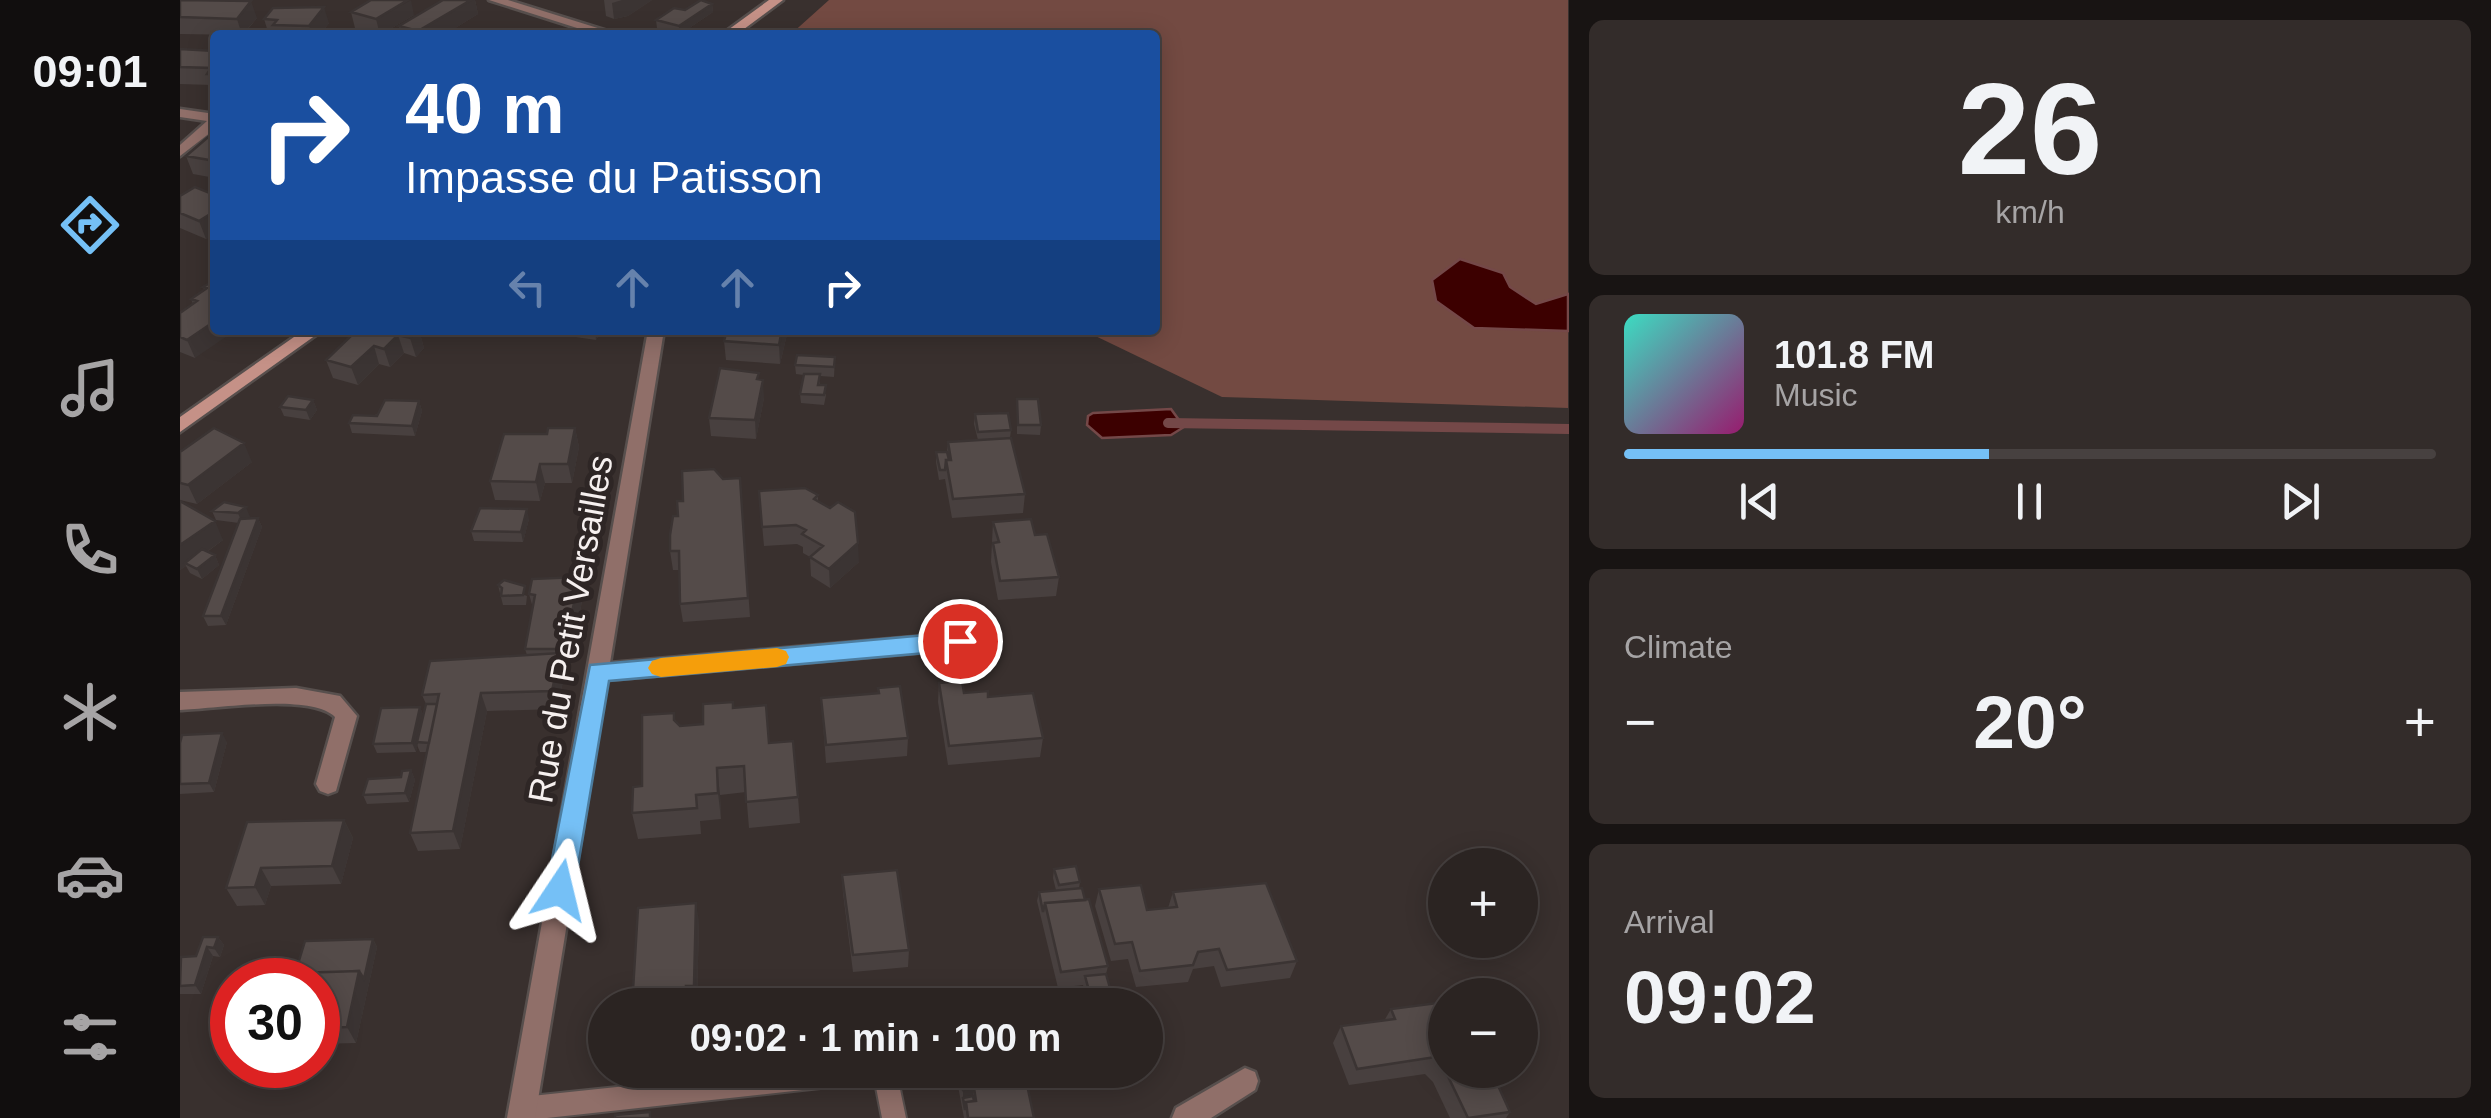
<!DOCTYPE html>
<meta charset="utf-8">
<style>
:root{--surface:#2b2422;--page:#332c2a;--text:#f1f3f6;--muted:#a6a4a5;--line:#474140;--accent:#75c0f6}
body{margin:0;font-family:Arial,sans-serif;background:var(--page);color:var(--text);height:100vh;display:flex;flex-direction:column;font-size:38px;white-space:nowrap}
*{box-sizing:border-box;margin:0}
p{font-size:32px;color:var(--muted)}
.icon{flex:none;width:55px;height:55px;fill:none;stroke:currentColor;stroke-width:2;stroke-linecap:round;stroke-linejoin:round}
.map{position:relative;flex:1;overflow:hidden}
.details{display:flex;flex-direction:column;gap:20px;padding:20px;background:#181413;width:922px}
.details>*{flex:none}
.hud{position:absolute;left:30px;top:30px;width:950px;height:305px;border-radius:10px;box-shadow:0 5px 25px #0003,0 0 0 2px var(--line);background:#1a4fa0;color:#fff;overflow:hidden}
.fabs{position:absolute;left:1248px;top:848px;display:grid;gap:20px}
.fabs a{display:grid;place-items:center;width:110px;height:110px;border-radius:50%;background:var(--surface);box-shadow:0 5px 25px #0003,0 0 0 2px var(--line);font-size:50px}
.speed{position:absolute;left:30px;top:958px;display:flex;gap:20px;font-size:50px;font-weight:700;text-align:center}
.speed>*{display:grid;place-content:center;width:130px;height:130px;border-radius:50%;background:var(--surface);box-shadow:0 5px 25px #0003,0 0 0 2px var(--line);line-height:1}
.speed .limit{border:15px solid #d22;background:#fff;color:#111}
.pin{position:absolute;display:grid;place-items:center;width:85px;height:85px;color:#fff;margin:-42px;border:5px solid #fff;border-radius:50%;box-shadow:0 2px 10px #0007}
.me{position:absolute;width:110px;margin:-55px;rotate:10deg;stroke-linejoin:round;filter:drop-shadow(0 0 8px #0008)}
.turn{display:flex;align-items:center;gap:35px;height:210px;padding:0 30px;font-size:45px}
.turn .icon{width:130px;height:130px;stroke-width:2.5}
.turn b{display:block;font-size:70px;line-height:85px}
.lanes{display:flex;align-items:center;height:95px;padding:0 30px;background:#0003;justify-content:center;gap:50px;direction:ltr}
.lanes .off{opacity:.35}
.big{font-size:75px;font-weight:600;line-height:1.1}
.details .widget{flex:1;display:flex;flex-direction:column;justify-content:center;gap:15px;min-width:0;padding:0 35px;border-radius:15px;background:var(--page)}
.details .dial{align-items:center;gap:0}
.dial b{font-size:130px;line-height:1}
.song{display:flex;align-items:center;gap:30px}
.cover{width:120px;height:120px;border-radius:15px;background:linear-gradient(135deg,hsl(170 70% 55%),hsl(320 70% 35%))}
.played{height:10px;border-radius:5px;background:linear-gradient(90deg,var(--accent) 45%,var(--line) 45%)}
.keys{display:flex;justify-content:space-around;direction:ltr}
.heat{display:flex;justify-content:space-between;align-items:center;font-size:55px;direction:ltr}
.trip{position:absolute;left:408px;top:988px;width:575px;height:100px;border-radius:50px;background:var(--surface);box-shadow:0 5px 25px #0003,0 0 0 2px var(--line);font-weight:600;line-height:100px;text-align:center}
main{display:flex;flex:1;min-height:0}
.menu{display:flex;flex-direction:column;width:180px;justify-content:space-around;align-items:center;background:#110e0e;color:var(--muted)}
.menu .icon{width:70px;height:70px}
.menu .selected{color:var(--accent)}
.menu b{font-size:45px;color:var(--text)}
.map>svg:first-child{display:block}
.green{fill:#734a42}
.water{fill:#3c0000;stroke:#744848;stroke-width:2.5}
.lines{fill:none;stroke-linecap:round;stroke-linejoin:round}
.stream{stroke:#744848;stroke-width:10}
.lane-casing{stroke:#574f4d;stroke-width:4}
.street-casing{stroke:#574f4d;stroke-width:5}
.secondary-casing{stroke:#574f4d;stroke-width:5}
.lane{fill:#906f69;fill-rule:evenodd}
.street{fill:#906f69;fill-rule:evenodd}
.secondary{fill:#c59187;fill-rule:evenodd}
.wall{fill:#48403f}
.shaded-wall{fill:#3b3433}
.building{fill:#544b49;stroke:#3b3433;stroke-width:2.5}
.route{fill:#75c0f6;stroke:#4c7da0;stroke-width:2.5}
.slow{fill:#f59e0b}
.labels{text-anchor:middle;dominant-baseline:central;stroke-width:10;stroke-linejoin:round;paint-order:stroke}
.street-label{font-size:35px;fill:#f6f0ef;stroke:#2e2625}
</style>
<main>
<nav class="menu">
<b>09:01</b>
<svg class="icon selected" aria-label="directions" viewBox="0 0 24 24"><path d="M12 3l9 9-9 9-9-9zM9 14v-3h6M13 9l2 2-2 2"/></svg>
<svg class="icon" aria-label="music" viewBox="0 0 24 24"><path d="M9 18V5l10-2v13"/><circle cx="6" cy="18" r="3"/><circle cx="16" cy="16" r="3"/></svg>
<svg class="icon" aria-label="phone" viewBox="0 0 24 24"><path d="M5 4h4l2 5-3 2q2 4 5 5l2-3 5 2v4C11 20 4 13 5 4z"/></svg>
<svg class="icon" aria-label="climate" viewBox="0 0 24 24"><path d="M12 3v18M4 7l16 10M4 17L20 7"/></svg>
<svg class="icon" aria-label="car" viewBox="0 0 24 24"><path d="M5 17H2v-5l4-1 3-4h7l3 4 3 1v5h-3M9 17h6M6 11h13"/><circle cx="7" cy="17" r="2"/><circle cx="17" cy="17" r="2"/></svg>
<svg class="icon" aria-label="filters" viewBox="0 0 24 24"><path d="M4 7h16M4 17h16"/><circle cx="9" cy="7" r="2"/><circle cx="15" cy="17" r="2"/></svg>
</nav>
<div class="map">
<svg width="1389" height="1118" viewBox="0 0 1389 1118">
<rect width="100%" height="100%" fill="#39302e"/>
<!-- green -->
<path class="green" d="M649 0H1388V408L1042 397 903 330H975V35H610Z"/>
<!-- water -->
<path class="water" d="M1280 259 1323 273 1330 287 1356 304 1388 294V331L1294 328 1256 301 1252 280Z
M991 409 1004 427 991 435 922 438 907 425 908 416 913 413Z"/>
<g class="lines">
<!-- stream -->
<path class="stream" d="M988 423 1389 429"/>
<!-- lane casing -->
<g class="lane-casing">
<path id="lane" d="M598 1070H716L726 1118H702L695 1082 367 1118H335L330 1109 334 1101 342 1097Z"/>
</g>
<!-- street casing -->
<g class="street-casing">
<path id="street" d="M309 0H328L440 35H419Z
M0 109 35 114V129L0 156V145L27 121 0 117Z
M468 330H484L430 663 780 633 787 635 791 641 787 647 780 649 427 680 355 1118H327Z
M116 688 160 696 177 716 156 791 148 794 140 791 136 784 155 717C131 693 34 709 0 710V692Z
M1065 1068 1075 1072 1078 1081 1075 1090 1031 1118H992L996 1108Z"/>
</g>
<!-- secondary casing -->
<g class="secondary-casing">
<path id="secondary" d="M589 0H603L556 35H541Z
M124 330H143L0 432V417Z"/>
</g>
<!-- lane -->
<use href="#lane" class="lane"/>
<!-- street -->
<use href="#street" class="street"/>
<!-- secondary -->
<use href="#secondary" class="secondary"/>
</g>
<!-- wall -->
<path class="wall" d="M0 0 77 18 63 35 0 34Z
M263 0H295L298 14 264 35H221L219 26Z
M424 0H472L448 16 434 19 426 16Z
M532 4 533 12 499 35 477 28 476 20Z
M171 12 234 15 200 35 175 28Z
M84 19 149 23 140 35H89Z
M0 49 35 51V91H33L31 85 0 84Z
M35 132V178L13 174 6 156Z
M35 195V236L33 235 26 239 0 228V196Z
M35 280 15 358 0 352V313L13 304 11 299 24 290 23 287Z
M177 330H239L244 348 236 357 224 353 210 367 199 364 178 385 153 378 146 360Z
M260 330H311L309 334Z
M395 330H422L416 340 396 337Z
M608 330 600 364 546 360 544 341Z
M655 357 654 377 640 376V385L646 395 644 405 621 403 620 394 624 375 616 374 615 365Z
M579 379 584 398 576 439 531 436 529 418Z
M837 399 861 425 860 435 837 434Z
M133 400 137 410 130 420 104 416 100 407Z
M239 401 242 411 235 436 172 433 169 423Z
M795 414 831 430 830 438 845 494 843 513 772 518 765 479 759 480 756 462V452H767L768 442 798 440 794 424Z
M395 428 399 447 392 483H365L360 501 315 500 310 481 367 434Z
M0 452 72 462 17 504 0 500Z
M560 478 570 617 503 622 500 604 499 570H493L490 551 498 516 503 501 543 479Z
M579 491 638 495V501L679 562 650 588 631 576 630 557 623 553V547L617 544 584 546Z
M0 501 43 540 27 552 35 555 39 565 22 579 10 573 6 566 0 570Z
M44 502 70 517 68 518H78L82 527 46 625 28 626 23 616 59 523 36 520 32 511Z
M349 519 343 542 294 541 291 531Z
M813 522 855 535 879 577 876 596 818 600 811 562Z
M318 585 347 596 346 605H323Z
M349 594 403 596 389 668H384L385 672 377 709 307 711 280 849 238 851 230 833 247 752H240L237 745 236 752 197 753 193 744 240 707 243 715 246 704 242 695 347 655 345 649 353 608Z
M759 683 784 693 808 697 863 738 860 757 768 765 758 702Z
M698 693 728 738 727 756 646 763 641 698Z
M554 708 589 743 618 797 620 823 569 828 566 792 540 795 541 819 520 821 521 834 458 839 452 813 462 786 500 726 523 724Z
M47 742 34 792 0 794V743Z
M231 770 235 780 229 802 187 804 183 795 221 777Z
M164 820 173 838 161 884 91 886 85 905 57 906 46 888Z
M874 869 900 882 899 888 928 966 926 974 934 1002 933 1005H908L903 985 878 988 857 901 859 892 876 890 873 878Z
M662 875 729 950 728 967 673 972 663 893Z
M919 889 967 910 988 908 993 892 1117 961 1110 978 1041 987 1034 966 1013 969 1008 982 956 987 948 959 931 961 915 906Z
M519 921 517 1003H509V1005H456L453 990Z
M38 937 44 945 40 957 33 956 21 994H0V961L16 956Z
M193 939 197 947 176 1043 138 1044V980Z
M1211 1009 1330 1112 1326 1118H1270L1253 1082 1245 1074 1169 1085 1153 1043 1161 1026 1204 1021Z
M775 1070H844L854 1118H784Z"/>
<!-- shaded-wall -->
<path class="shaded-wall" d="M231 0 234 15 200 35 196 19Z
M291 0H295L298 14 264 35H239L238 31Z
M442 0H472L448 16 434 19 432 3Z
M71 1 77 18 62 35 57 19Z
M532 4 533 12 499 35V26Z
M144 7 149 23 140 35H132L129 26Z
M35 211V228L29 226 33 235 26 239 19 221Z
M35 321V330H56L15 358 7 340Z
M239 330 244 348 236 357 230 338Z
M415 330H422L416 340Z
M602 330H608L600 364 599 345Z
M218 335 224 353 210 367 204 349Z
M194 346 199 364 178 385 171 367Z
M583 380 584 398 576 439 575 420Z
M133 400 137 410 130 420 126 410Z
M239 401 242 411 235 436 232 426Z
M395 428 399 447 392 483 388 464Z
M64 443 72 462 17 504 8 485Z
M360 464 365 483 360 501 356 482Z
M66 507 70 517 62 523 58 513Z
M347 509 349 519 343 542 341 532Z
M78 518 82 527 46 625 41 616Z
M35 521 43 540 8 565 5 563 6 566 0 570V545Z
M678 543 679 562 650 588 649 569Z
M35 555 39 565 22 579 17 569Z
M399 577 403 596 389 668 385 649Z
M380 653 385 672 377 709 372 691Z
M301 693 307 711 280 849 273 831Z
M240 707 244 717 236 752 232 743Z
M42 733 47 742 34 792 29 783Z
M537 768 540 795 541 819 538 793Z
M231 770 235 780 229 802 225 793Z
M164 820 173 838 161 884 152 866Z
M81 868 91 886 85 905 75 887Z
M516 903 519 921 517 1003 514 986Z
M38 937 44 945 40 957 34 948Z
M193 939 197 947 176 1043 167 1027 179 971Z
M27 947 33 956 21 994 15 985Z
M794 1088 792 1104 783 1098V1090Z"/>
<!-- building -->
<path class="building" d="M0 0 71 1 57 19 0 17Z
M191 0H228L196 19 171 12Z
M263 0H291L238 31 219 26Z
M521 0 532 4 499 26 476 20 494 8 505 10Z
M144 7 129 26 93 25 97 20 84 19 93 8Z
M0 49 35 51V74H27L31 68 0 67Z
M34 132 35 161 6 156Z
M15 187 35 195V211L19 221 0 213V196Z
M35 280V321L7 340 0 337V313L17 301 11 299 27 288 23 287Z
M177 330H239L230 338 218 335 204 349 194 346 171 367 146 360Z
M547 330H602L599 345 544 341Z
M617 355 655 357 654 367 615 365Z
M540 368 579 373 577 379 583 380 575 420 529 418Z
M624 374H640L638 385H646L644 395 620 394Z
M108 396 133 400 126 410 100 407Z
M837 399H858L861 425H838Z
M205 400 239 401 232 426 169 423 173 415 197 416Z
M828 413 831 430 798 432 795 414Z
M34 428 64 443 8 485 0 483V452Z
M368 428H395L388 464H360L356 482 310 481 324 434H367Z
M831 438 845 494 773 499 766 460H771L768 442Z
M756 452H767L769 460H766L765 470H760Z
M534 469 543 479 560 478 568 598 500 604 499 551H490V535L493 516H498L497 501H503L502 471Z
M625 488 638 495 634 499 650 508 658 502 675 512 678 543 649 569 630 557 643 546 622 534 626 530 616 525 582 527 579 491Z
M0 501 35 521 0 545Z
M44 502 66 507 58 513 32 511Z
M300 508 347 509 341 532 291 531Z
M78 518 41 616H23L60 519Z
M851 519 855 535 867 534 879 577 820 581 813 543 819 542 813 522Z
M22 549 35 555 17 569 5 563Z
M399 577 385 649H345L355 595 349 594 352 579Z
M324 580 345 586 343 595 321 596 322 588 318 585Z
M380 653 372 691 301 693 273 831 230 833 259 694 242 695 250 661Z
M782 681 784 693 808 691V697L853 693 863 738 769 746 759 683Z
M720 686 728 738 646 745 641 698 699 693 698 688Z
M553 702V708L586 705 589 743 613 741 618 797 566 802 564 766 537 768 538 793 516 795 517 808 452 813 453 787 462 786V715L494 713V720L500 726 523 724V704Z
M246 704H257L249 743 237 742Z
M240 707 232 743 193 744 201 708Z
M42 733 29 783 0 784V743L2 735Z
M231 770 225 793 183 795 188 779 221 777 222 771Z
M164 820 152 866 81 868 75 887 46 888 67 822Z
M896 866 900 882 879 885 874 869Z
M717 870 729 950 673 955 662 875Z
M1086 883 1117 961 1047 970 1039 949 1018 952 1013 965 960 971 952 942 935 944 919 889 961 885 967 910 997 907 993 892Z
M902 888 905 900 865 903 863 912 859 892Z
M909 899 928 966 881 972 865 903Z
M516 903 514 986H506V1005H458L459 990H453L458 908Z
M23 937H38L34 948 27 947 15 985 0 986 1 957 16 956Z
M193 939 184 979 179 971 117 973 116 980H113L125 941Z
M179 971 167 1027 138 1028V980H116L117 973Z
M926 974 934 1002 913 1005 905 976Z
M1265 1002V1070L1255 1057 1177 1069 1161 1026 1215 1019 1211 1009Z
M779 1070H844L854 1118H788L786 1102 796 1101 794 1088 783 1090Z
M1265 1070H1311L1330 1112 1288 1118Z
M793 1096 794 1101 786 1102 785 1110 783 1098Z
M470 1112V1118H435V1115Z"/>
<!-- route -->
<path class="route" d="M780 632 789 635 792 641 789 648 780 650 429 681 394 890 390 899 380 903 370 899 366 890 410 665Z"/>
<!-- slow -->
<path class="slow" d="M597 648 606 651 609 657 606 664 597 667 481 677 472 674 468 668 472 661 481 658Z"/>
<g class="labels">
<!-- street labels -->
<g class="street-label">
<text transform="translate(390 629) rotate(-80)">Rue du Petit Versailles</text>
</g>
</g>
</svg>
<div class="fabs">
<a>+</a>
<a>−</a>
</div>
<div class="speed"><div class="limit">30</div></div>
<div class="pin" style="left:780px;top:641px;background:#d93025"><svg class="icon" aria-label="arrive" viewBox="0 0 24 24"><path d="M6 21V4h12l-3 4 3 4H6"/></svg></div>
<svg class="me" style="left:380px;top:890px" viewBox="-20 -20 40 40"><path d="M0-17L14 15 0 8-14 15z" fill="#75c0f6" stroke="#fff" stroke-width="4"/></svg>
<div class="trip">09:02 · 1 min · 100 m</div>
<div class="hud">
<div class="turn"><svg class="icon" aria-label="right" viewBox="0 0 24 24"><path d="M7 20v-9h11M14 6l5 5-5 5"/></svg><div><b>40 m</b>Impasse du Patisson</div></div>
<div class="lanes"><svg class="icon off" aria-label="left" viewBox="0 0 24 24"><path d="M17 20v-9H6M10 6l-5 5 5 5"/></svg><svg class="icon off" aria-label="ahead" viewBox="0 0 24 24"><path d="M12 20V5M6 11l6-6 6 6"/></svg><svg class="icon off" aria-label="ahead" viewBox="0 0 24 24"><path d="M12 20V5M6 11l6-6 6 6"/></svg><svg class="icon" aria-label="right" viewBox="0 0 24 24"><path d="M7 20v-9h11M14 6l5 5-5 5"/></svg></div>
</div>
</div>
<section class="details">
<div class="widget dial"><b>26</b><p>km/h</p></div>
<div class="widget">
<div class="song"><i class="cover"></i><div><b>101.8 FM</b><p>Music</p></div></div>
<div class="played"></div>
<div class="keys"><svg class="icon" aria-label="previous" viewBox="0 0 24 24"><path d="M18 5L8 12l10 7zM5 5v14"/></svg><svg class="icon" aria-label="pause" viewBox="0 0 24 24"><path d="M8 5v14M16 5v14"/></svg><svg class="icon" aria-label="next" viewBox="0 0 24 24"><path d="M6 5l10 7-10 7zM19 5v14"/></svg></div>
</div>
<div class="widget"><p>Climate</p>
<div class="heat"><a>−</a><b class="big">20°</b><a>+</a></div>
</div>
<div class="widget"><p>Arrival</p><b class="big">09:02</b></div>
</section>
</main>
